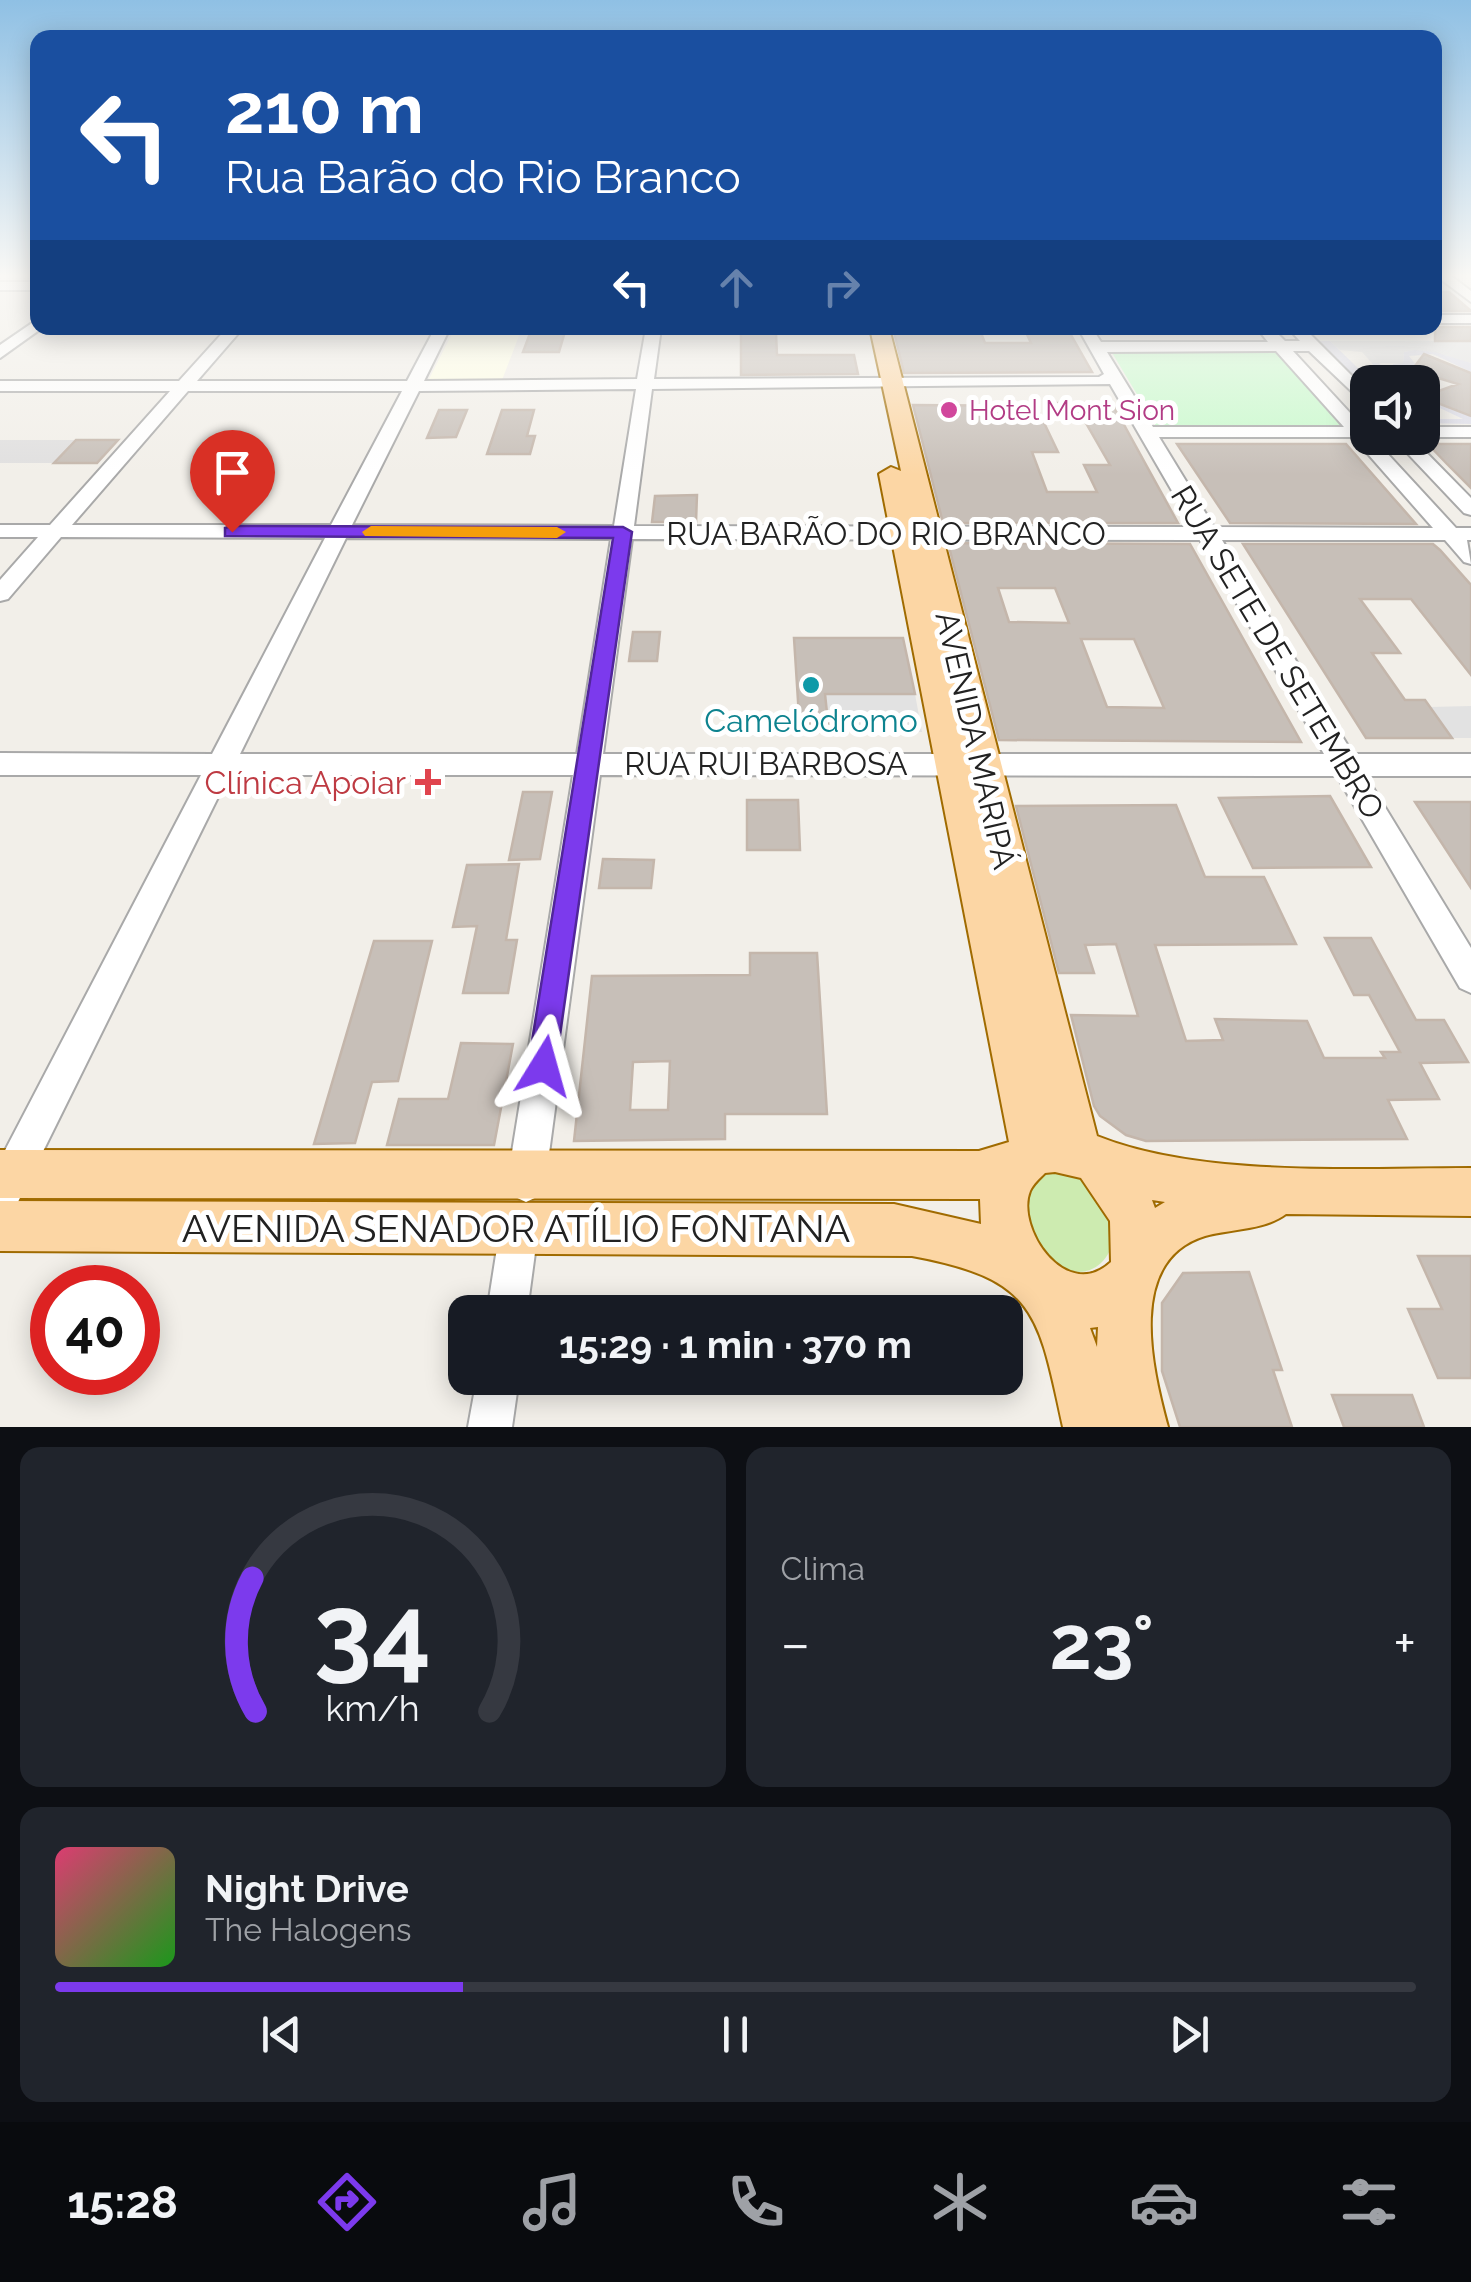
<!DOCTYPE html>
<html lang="pt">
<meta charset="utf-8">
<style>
:root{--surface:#171b24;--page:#20242c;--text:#f1f3f6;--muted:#9ea1a6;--line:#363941;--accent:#7c3aed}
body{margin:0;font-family:Raleway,sans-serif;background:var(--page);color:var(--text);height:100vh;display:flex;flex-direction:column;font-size:38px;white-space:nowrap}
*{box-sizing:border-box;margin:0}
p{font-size:32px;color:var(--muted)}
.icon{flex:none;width:55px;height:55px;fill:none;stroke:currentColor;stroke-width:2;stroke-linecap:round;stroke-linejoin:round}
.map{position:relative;height:1427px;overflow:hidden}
.details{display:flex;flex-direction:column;gap:20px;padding:20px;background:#0d0f14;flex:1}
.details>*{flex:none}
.guide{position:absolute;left:30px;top:30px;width:1412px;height:305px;border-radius:20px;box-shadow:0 5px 25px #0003;background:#1a4fa0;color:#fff;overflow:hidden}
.controls{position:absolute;left:1350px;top:365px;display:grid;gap:20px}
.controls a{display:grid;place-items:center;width:90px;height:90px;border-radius:20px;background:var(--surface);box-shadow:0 5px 25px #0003;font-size:50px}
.speed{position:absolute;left:30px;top:1265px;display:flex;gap:20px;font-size:50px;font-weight:700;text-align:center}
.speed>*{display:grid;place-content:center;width:130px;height:130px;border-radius:50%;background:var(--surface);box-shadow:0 5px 25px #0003;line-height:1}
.speed .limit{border:15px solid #d22;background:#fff;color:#111}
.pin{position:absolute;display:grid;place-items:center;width:85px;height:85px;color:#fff;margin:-102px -42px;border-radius:50% 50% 50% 0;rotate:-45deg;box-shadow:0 0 10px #0007}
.pin .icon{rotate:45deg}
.me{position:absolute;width:110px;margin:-55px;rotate:8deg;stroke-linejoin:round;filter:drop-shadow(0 0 8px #0008)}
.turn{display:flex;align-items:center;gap:35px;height:210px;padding:0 30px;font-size:45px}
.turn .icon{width:130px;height:130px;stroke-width:2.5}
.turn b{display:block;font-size:70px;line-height:85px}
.lanes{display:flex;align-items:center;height:95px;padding:0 30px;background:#0003;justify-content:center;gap:50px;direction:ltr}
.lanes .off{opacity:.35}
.big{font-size:75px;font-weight:700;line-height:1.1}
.details .widget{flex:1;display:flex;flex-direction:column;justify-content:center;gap:15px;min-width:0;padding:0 35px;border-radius:20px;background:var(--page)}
.details .dial{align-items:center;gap:0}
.dial svg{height:260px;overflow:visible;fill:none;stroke:var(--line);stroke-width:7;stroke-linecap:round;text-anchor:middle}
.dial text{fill:var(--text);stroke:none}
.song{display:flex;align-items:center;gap:30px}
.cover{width:120px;height:120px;border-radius:15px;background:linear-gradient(135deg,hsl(340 70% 55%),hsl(120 70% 35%))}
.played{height:10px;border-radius:5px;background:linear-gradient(90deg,var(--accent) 30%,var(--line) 30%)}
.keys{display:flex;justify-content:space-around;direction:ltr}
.heat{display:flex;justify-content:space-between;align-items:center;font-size:55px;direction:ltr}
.details .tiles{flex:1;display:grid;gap:20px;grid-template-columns:1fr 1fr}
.widget:last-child{grid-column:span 2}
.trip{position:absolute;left:448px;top:1295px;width:575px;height:100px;border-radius:20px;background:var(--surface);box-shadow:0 5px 25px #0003;font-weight:700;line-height:100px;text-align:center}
.dock{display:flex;height:160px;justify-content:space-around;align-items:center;background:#090b0e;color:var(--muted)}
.dock .icon{width:70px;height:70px}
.dock .on{color:var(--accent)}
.dock b{font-size:45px;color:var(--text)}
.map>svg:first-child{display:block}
.residential{fill:#e0dfdf}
.education{fill:#ffffe5}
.grass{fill:#cdebb0}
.park{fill:#c8facc}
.parking{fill:#e2e2e2}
.plaza{fill:#dddde8}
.building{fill:#c7bfb8;stroke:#c4b6ab;stroke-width:2.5;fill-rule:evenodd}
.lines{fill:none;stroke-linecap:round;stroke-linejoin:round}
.minor-casing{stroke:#a9a9a9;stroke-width:4}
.major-casing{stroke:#a06b00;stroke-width:4}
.minor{fill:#fff;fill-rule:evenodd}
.major{fill:#fcd6a4;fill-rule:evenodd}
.route{fill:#7c3aed;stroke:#51269a;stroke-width:2.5}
.slow{fill:#f59e0b}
.hotel-dot{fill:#d1479c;stroke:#fff;stroke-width:4}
.culture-dot{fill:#0f9aa8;stroke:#fff;stroke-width:4}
.health-dot{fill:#e0444e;stroke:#fff;stroke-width:4}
.labels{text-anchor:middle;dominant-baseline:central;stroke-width:10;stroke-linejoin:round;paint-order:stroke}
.far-hotel-label{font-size:28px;fill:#b23c85;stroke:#fff;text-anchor:start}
.street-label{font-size:32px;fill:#222;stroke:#fff}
.culture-label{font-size:32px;fill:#0d838f;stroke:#fff}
.health-label{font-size:32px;fill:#be3a42;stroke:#fff;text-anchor:end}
.near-street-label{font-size:38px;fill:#222;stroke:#fff}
</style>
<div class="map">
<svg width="1471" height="1427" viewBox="0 0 1471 1427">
<rect width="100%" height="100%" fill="#f2efe9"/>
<!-- residential -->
<path class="residential" d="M0 440H117L97 463H0Z"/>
<!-- education -->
<path class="education" d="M455 328H522L502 380 429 379Z"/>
<!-- grass -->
<path class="grass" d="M1064 1170C1081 1177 1088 1186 1100 1199 1139 1245 1085 1305 1042 1250 1037 1244 1030 1237 1027 1231 1023 1221 1025 1203 1025 1192L1047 1171Z"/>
<!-- park -->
<path class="park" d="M1111 351H1279L1348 428 1156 426Z"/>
<!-- parking -->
<path class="parking" d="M1330 341H1471V363L1414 350 1404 352 1403 363H1372L1362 352 1340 350Z
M825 694H915L922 732H829Z
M1471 706V738H1452L1430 707Z"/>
<!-- plaza -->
<path class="plaza" d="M1317 341H1330L1364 374 1376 368 1362 352 1372 363H1379L1384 370 1380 374H1393V364L1403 363 1404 352 1414 350 1434 352 1471 363V372L1433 354 1409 356 1450 409 1471 416V424L1423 423V419H1463L1423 400 1422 382H1368L1367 392Z"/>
<!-- building -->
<path class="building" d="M1435 292H1449L1471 311H1435Z
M1435 327H1471V341H1435Z
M532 328H566L559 352H523Z
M893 328H979L985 343H1031L1024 328H1067L1092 372 904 373Z
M741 333H776L777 355H854L858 374 741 375Z
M1424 354 1471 373V416L1422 397 1458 384 1412 370Z
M1049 403H1112L1178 523H943L913 405 1036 406 1058 452H1032L1047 492H1097L1084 465H1110L1083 418H1056Z
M439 410H467L456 437 427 438Z
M502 410H534L527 436H535L530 454H487Z
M76 440H118L97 463H54Z
M1177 444H1346L1416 524 1230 523Z
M1428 444H1471V488L1447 464Z
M697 495 696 522H652L655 496Z
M948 543 1190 544 1301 742 999 740ZM998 588H1055L1069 623 1009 622ZM1081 639H1134L1164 708 1107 707Z
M1243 544H1433L1440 550 1471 585V675L1411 599H1360L1400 653H1372L1405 700H1425L1452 738H1366Z
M633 632H660L657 661H629Z
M794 638H903L915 694H825L829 732H800Z
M523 792H552L540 859 509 860Z
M1330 796 1371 867 1253 868 1219 798Z
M747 800H798L800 850H747Z
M1415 802H1471V888Z
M1176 805 1205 877H1264L1296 944 1155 945 1186 1041 1223 1040 1215 1019 1307 1021 1324 1058H1385L1381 1052H1400L1369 995H1354L1325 938H1371L1416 1020H1444L1468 1062 1420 1063 1439 1099 1388 1100 1407 1139 1146 1141 1126 1135 1100 1116 1094 1106 1071 1015 1138 1016 1116 944 1085 945 1094 973H1059L1016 806Z
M603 859 654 860 651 888H599Z
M519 864 506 940H517L508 993H463L477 926 453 927 467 865Z
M374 941H432L398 1081 372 1082 355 1143 314 1144Z
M750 953H817L827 1114H725V1139L574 1141 592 976 750 975ZM670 1061 668 1110H630L633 1062Z
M461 1043 513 1044 494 1145H387L399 1099H448Z
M1418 1256H1471V1378H1438L1408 1309H1442Z
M1249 1272 1282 1370H1273L1292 1427H1180L1162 1371V1303L1183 1273Z
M1332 1395H1412L1424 1427H1344Z"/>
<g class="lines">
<!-- minor casing -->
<g class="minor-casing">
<path id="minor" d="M1435 275H1450L1471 291V302Z
M0 282H38V290H0Z
M1435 315H1471V323H1435Z
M38 319V328H42L0 358V345Z
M227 328H243L197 381H407L435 328H450L424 381 637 379 646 328H661L654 379 1099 377 1104 374 1078 328H1092L1101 342H1268L1257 328H1272L1285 341H1300L1288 328H1304L1368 392V407L1309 351H1293L1363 427H1368V438H1373L1456 528H1471V540H1467L1471 564 1464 562 1445 540H1222L1353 754H1471V776H1366L1471 948V993L1460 988 1337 776 600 775 545 1183 539 1196 526 1202 513 1196 507 1183 573 775H229L13 1212 0 1218V1160L201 775H0V753L212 754 325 538 61 537 8 599 0 601V580L38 537H0V525H50L170 391H0V381H179ZM1276 351 1344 427H1153L1107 352ZM1110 384 1193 527 634 526 652 389ZM636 389 614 526 352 525 419 391ZM188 391H402L331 525H72ZM1159 437H1353L1433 528 1214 527ZM346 538 611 539 577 754H240ZM632 539 1200 540 1324 754H603Z
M1422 427H1471V437H1422Z
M1393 438H1412L1471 498V515L1464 513Z
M520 1204 533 1210 539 1223 527 1312H487L501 1223 507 1210Z
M477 1378H519L512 1427H468Z"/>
</g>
<!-- major casing -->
<g class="major-casing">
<path id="major" d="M870 328H889L1097 1136C1202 1178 1358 1168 1471 1168V1216L1286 1214C1265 1230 1231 1229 1205 1236 1126 1260 1152 1368 1168 1427H1063C1038 1312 1036 1279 912 1256L0 1251V1201L894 1204 981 1224 980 1199 0 1198V1150L979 1151 1009 1142 879 474 891 467 901 471ZM1055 1172 1081 1178 1110 1221 1111 1262C1066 1304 1015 1227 1030 1191 1033 1184 1040 1178 1045 1173ZM1152 1200 1165 1202 1155 1208ZM1098 1327 1097 1347 1090 1328Z"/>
</g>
<!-- minor -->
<use href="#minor" class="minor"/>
<!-- major -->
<use href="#major" class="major"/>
</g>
<!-- sky -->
<linearGradient id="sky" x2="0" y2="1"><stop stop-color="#8fc0e4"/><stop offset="0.58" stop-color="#f9f8f5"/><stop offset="1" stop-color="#f9f8f5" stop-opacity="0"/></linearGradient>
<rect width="1471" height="475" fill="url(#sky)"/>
<!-- route -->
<path class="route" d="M232 526 623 527 632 532 554 1077 544 1082 533 1077 528 1066 613 538 225 536V528Z"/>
<!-- slow -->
<path class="slow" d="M371 526 557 527 566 532 557 538 365 536 362 532Z"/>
<!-- markers -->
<circle class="hotel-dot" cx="949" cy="410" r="10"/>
<circle class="culture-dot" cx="811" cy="685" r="10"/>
<path class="health-dot" d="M423 767h10v10h10v10h-10v10h-10v-10h-10v-10h10z"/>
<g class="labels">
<!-- far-hotel labels -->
<g class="far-hotel-label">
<text x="969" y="410">Hotel Mont Sion</text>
</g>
<!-- street labels -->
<g class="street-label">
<text x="886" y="533">RUA BARÃO DO RIO BRANCO</text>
<text transform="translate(1278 652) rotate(59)">RUA SETE DE SETEMBRO</text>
<text transform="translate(976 740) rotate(77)">AVENIDA MARIPÁ</text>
<text x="766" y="763">RUA RUI BARBOSA</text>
</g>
<!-- culture labels -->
<g class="culture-label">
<text x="811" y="720">Camelódromo</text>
</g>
<!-- health labels -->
<g class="health-label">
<text x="406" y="782">Clínica Apoiar</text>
</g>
<!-- near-street labels -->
<g class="near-street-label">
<text x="516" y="1228">AVENIDA SENADOR ATÍLIO FONTANA</text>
</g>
</g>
</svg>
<div class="controls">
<a><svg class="icon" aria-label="sound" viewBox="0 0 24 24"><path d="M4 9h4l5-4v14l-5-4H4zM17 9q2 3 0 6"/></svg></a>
</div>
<div class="speed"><div class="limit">40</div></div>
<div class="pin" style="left:232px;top:532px;background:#d93025"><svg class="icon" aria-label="arrive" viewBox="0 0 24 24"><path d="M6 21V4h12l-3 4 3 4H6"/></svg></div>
<svg class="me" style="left:544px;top:1066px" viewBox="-20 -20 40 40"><path d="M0-17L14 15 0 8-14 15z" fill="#7c3aed" stroke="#fff" stroke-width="4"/></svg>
<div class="trip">15:29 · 1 min · 370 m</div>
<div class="guide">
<div class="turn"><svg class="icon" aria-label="left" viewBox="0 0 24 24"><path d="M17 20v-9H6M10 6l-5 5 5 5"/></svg><div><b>210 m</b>Rua Barão do Rio Branco</div></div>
<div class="lanes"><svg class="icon" aria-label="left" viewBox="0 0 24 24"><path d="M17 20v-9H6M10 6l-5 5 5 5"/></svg><svg class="icon off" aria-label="ahead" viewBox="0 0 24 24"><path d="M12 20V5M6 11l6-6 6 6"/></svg><svg class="icon off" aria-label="right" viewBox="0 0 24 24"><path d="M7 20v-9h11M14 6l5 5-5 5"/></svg></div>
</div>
</div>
<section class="details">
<div class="tiles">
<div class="widget dial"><svg viewBox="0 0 100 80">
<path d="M14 69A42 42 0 1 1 86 69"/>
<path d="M14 69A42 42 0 0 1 13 28" stroke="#7c3aed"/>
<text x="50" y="56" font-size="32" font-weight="700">34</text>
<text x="50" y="72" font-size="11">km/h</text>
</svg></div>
<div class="widget"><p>Clima</p>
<div class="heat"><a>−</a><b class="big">23°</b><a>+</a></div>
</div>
<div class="widget">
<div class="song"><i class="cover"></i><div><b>Night Drive</b><p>The Halogens</p></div></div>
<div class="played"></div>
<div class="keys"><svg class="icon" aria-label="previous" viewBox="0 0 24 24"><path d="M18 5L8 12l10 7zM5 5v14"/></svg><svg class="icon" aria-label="pause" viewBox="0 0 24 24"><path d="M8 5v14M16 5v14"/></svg><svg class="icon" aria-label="next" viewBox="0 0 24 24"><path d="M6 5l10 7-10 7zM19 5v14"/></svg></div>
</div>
</div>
</section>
<nav class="dock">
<b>15:28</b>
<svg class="icon on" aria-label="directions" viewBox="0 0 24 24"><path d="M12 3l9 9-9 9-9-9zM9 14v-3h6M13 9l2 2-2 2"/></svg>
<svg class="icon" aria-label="music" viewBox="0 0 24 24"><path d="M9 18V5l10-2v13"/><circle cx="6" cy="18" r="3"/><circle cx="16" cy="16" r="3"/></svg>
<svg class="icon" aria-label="phone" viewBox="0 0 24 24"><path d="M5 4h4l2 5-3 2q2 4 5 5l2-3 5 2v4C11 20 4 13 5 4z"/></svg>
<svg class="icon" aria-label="climate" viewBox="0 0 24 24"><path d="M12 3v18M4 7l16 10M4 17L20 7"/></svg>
<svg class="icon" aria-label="car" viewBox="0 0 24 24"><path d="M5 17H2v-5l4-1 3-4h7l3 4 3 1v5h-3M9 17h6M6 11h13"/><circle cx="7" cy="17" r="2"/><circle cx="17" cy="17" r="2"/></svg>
<svg class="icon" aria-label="filters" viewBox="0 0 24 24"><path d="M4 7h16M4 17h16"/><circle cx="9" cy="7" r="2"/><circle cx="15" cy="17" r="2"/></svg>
</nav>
